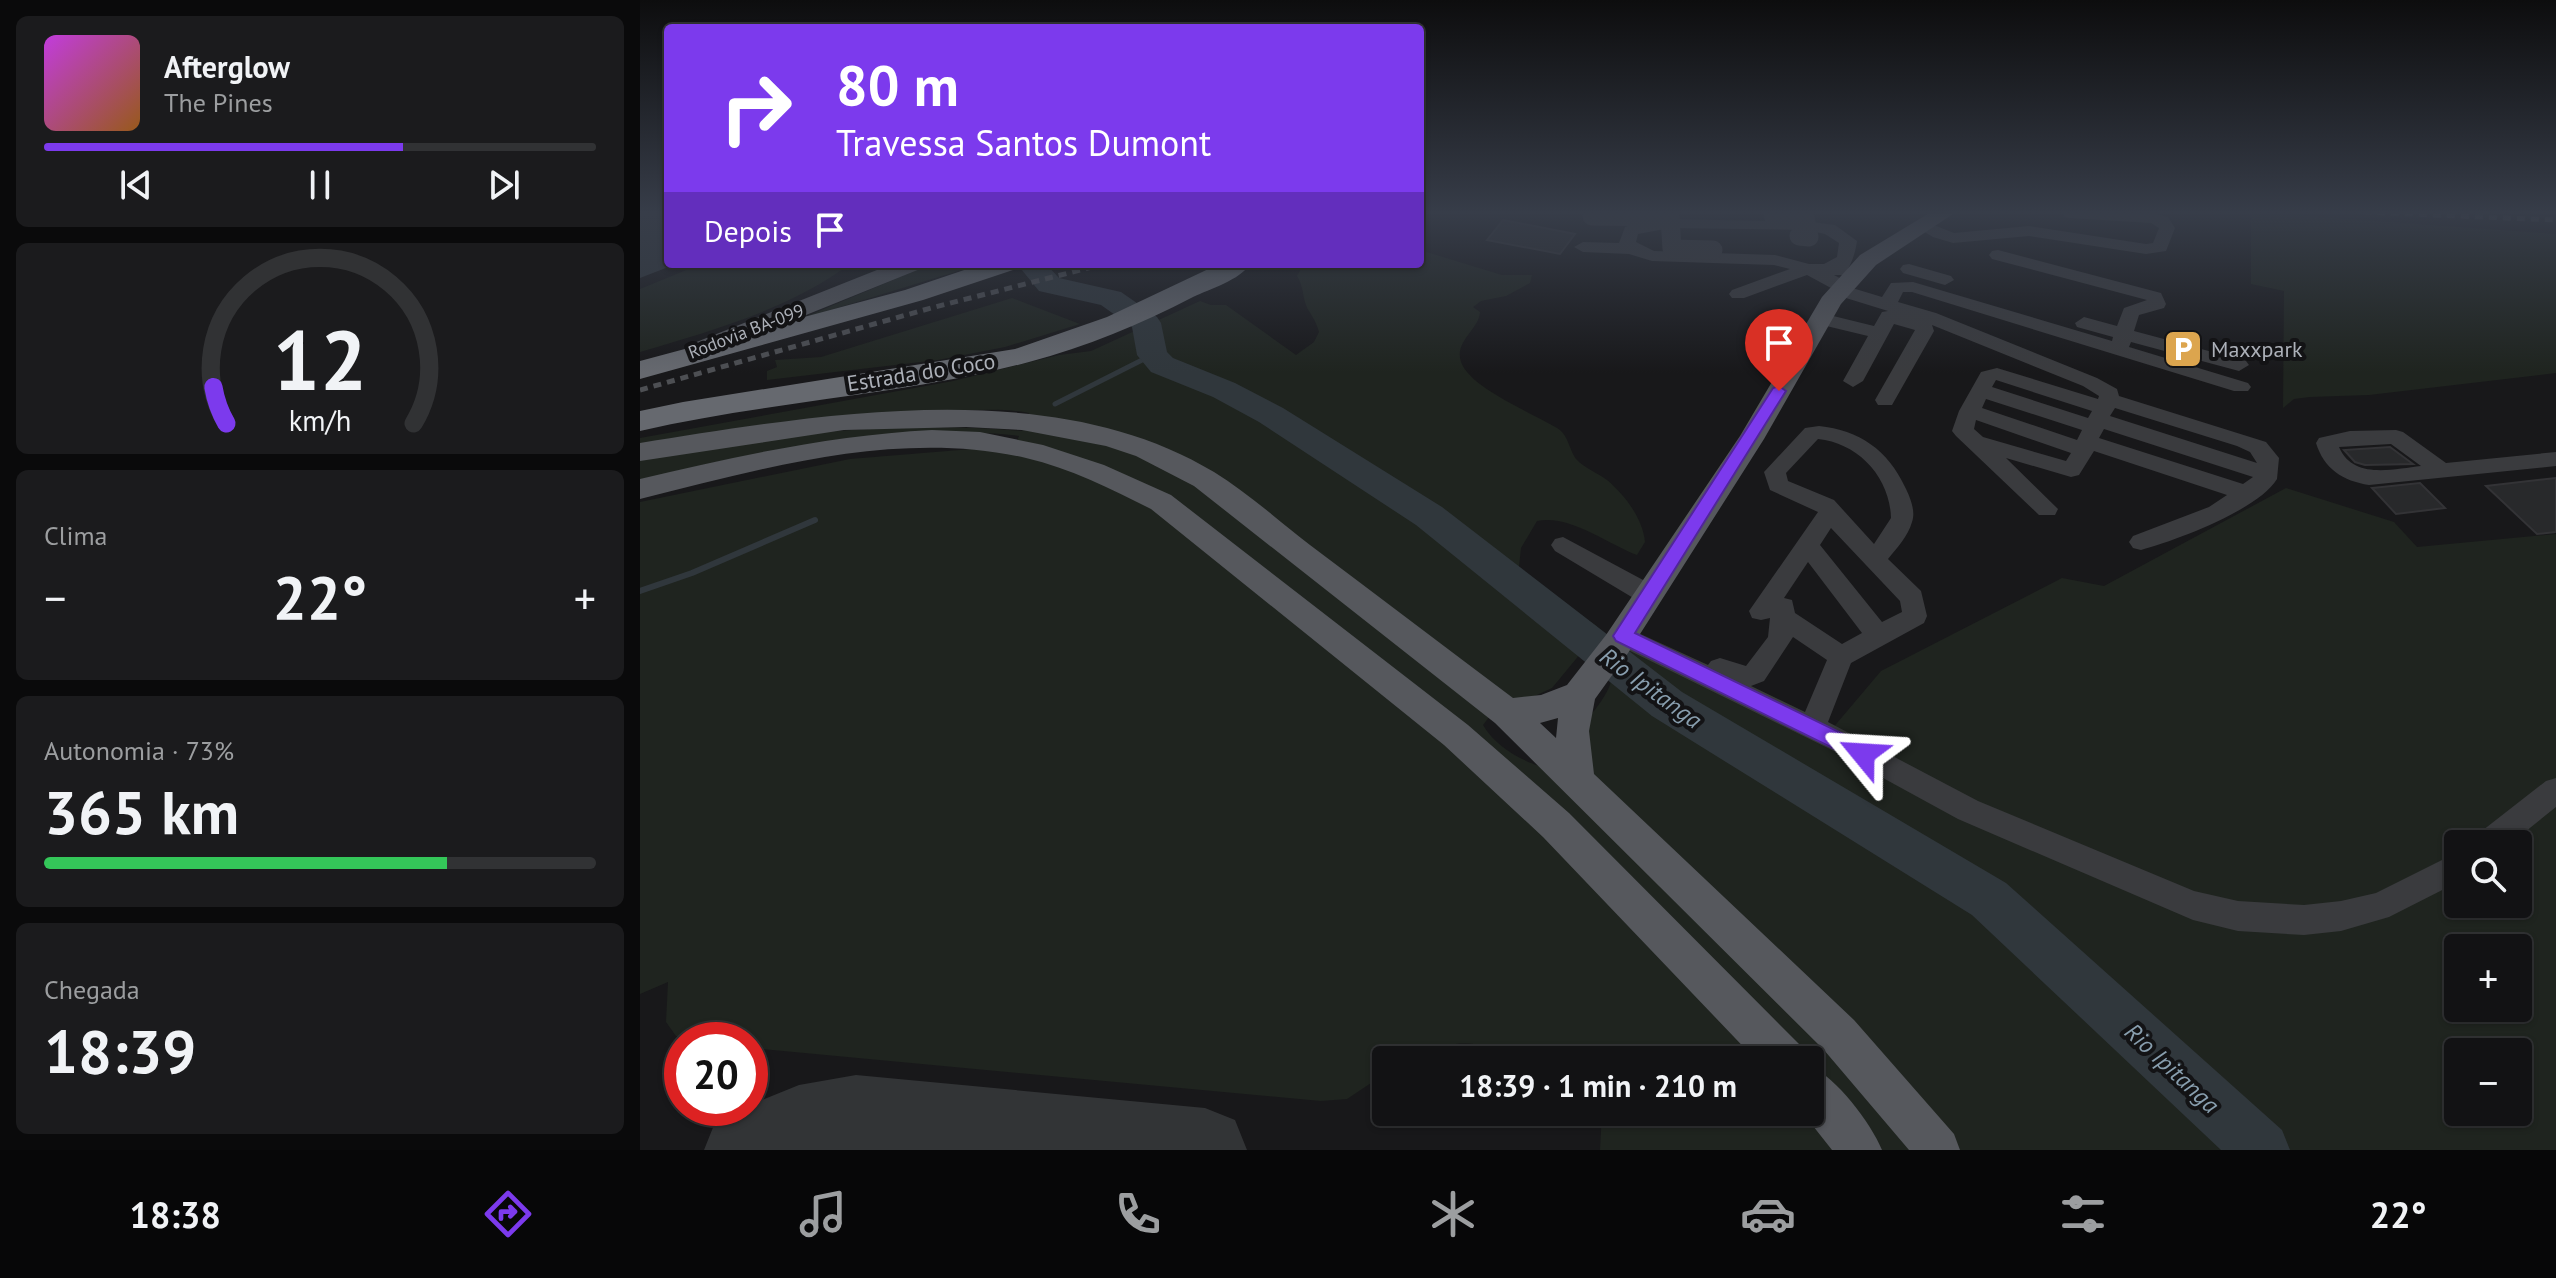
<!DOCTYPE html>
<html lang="pt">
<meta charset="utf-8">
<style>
:root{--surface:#121214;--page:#1b1b1d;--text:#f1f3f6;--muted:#9c9ea0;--line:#313234;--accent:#7c3aed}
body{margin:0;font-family:"PT Sans",sans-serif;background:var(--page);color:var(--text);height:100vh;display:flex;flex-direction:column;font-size:30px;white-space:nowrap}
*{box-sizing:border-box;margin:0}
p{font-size:26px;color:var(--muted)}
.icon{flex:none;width:44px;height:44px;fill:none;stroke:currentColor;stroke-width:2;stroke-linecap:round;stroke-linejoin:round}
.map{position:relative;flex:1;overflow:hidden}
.details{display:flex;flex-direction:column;gap:16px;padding:16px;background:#0a0a0b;width:640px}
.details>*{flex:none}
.guide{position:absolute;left:24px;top:24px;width:760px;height:244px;border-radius:8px;box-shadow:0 2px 6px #0004,0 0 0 2px var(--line);background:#7c3aed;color:#fff;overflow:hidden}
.controls{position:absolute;left:1804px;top:830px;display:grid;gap:16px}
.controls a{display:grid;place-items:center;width:88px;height:88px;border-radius:8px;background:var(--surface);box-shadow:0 2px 6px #0004,0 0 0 2px var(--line);font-size:40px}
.speed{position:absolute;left:24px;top:1022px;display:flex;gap:16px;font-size:40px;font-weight:700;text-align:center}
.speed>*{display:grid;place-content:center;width:104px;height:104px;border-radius:50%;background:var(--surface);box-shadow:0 2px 6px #0004,0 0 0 2px var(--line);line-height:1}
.speed .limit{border:12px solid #d22;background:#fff;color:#111}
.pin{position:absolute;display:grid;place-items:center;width:68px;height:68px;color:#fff;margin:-82px -34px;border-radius:50% 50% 50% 0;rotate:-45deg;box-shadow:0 0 8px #0007}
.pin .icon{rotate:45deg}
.me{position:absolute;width:88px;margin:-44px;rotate:297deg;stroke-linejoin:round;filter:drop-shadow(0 0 6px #0008)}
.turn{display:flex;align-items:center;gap:28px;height:168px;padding:0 40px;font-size:36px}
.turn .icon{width:104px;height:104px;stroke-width:2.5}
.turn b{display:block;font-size:56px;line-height:68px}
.then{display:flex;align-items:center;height:76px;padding:0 40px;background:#0003;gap:16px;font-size:30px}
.big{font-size:60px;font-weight:700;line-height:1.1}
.details .tile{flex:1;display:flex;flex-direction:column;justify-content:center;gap:12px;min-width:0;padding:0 28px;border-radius:12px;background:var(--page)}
.details .dial{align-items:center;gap:0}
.dial svg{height:208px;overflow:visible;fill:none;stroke:var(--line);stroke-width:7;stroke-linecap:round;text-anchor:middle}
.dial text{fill:var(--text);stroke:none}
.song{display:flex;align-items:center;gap:24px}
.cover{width:96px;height:96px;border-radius:12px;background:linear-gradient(135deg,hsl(290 70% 55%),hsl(30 70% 35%))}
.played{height:8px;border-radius:4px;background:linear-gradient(90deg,var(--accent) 65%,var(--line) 65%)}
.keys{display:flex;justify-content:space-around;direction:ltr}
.heat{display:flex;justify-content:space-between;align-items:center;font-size:44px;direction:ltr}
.charge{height:12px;border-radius:6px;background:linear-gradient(90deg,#34c759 73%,var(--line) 0)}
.trip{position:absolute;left:732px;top:1046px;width:452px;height:80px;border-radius:8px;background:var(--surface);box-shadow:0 2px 6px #0004,0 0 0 2px var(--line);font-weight:700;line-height:80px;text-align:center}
.tab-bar{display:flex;height:128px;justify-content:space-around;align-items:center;background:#070708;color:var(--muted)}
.tab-bar .icon{width:56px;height:56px}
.tab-bar .selected{color:var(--accent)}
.tab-bar b{font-size:36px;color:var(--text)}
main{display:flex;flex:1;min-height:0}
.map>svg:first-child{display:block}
.green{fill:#1f241f;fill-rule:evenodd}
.water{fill:#30373c}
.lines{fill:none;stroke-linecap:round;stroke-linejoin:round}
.stream-far1{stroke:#30373c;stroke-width:5}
.stream{stroke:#30373c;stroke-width:6}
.river{fill:#30373c;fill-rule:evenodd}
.taxiway{fill:#323436;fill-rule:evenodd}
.building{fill:#28292b;stroke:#333336;stroke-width:2}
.minor{fill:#3a3b3e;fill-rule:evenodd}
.major{fill:#56585d;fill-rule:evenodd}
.highway{fill:#66696f;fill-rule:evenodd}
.rail{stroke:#4d4f53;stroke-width:5;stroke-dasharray:8 6;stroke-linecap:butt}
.minor-bridge{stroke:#3a3b3e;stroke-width:19}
.route{fill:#7c3aed;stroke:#51269a;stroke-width:2}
.labels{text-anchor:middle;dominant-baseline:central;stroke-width:8;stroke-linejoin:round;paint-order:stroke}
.far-street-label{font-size:18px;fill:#acb0b8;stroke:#131315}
.poi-label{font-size:22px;fill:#acb0b8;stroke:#131315;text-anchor:start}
.street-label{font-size:22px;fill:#acb0b8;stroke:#131315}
.water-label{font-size:24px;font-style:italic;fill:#889eae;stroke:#131315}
</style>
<main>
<section class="details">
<div class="tile">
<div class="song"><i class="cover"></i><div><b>Afterglow</b><p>The Pines</p></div></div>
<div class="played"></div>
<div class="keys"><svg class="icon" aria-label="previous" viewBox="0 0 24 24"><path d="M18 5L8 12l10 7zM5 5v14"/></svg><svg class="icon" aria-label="pause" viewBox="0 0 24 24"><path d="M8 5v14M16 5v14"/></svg><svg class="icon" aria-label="next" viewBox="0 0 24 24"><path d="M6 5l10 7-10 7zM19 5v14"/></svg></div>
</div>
<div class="tile dial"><svg viewBox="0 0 100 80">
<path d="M14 69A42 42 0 1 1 86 69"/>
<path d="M14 69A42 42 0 0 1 9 55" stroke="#7c3aed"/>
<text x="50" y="56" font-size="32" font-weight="700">12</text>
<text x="50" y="72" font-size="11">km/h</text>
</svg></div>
<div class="tile"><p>Clima</p>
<div class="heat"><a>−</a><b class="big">22°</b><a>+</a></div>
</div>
<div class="tile"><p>Autonomia · 73%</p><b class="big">365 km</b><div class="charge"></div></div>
<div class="tile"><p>Chegada</p><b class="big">18:39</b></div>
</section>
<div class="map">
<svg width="1916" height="1150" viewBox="0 0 1916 1150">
<rect width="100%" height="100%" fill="#18181a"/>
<!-- green -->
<path class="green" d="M1611 212 1916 234V373L1729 395 1670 397 1654 399 1643 408 1644 291 1611 284Z
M780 250 862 275H892L890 283 866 296 841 301 833 307 840 312C839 330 814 341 821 362 831 389 893 413 917 428 928 434 929 449 936 459 944 468 958 473 967 480 985 495 1003 519 1005 542L997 555C966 543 929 514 897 521L881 548 879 567 892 584 957 626 955 636 912 688 849 717 843 725C855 746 880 760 902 767 919 748 979 695 971 671L989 648 1181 742 1241 671 1422 578 1464 586 1646 488 1754 522 1777 547 1916 534V1150H960L962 1112H1170V1060H881C843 1041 824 1039 782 1051 768 1055 761 1060 746 1060V1073L707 1099 681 1101 110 1048V1040H48L36 1036 26 1022 28 982 0 994V502L210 459 344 448 373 450 379 436C350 432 321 433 292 434 194 437 95 456 0 480V457C127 435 253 420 382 431L389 413C359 407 324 411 292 412 193 414 97 427 0 445V438L313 381 419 355 451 351 560 301 571 305H586L656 355 674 342 679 332C675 317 667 311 665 302 662 291 663 286 657 276L664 264H780ZM1818 844H1878V904H1818ZM1818 948H1878V1008H1818ZM1818 1052H1878V1112H1818Z
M61 264H210C148 310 73 330 0 352V289Z
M291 264H341L158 320Z
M372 298 440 324 365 347 298 360 127 380V371L137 367 135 360 181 357Z"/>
<!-- water -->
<path class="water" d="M0 212H28V264H36L0 278Z"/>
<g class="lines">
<!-- stream-far1 -->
<path class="stream-far1" d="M415 404 512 355"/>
<!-- stream -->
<path class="stream" d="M0 591 52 573 175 520"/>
<!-- river -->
<path class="river" d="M377 264H406L419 278 481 292 517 317 521 323 527 352 533 358 595 383 643 408 802 507 1042 692 1366 883 1642 1130 1650 1150H1581L1332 915 1012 716 776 525 619 422 573 397 511 372 497 355 492 327 461 305 399 291Z"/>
<!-- taxiway -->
<path class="taxiway" d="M216 1075 565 1108 595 1120 607 1150H64L76 1120 102 1108H110V1105L159 1085Z"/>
</g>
<!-- building -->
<path class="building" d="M863 220 935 234 920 254 847 240Z
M1750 447 1773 464 1725 465 1715 462 1704 450Z
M1916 478V532L1897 534 1846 486Z
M1780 483 1805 508 1756 514 1732 488Z"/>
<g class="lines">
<!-- minor -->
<path class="minor" d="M1423 212 1512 213 1528 217 1535 228 1526 251 1506 254 1389 236 1313 243 1293 237 1273 225 1281 220 1314 233 1389 226 1506 244 1513 243 1519 228 1511 223 1430 218 1424 217Z
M1025 219 1172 222 1195 225 1217 241C1215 254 1212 264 1204 275H1194L1207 282 1209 287 1242 297 1251 283 1273 282 1472 341 1473 337 1437 327 1435 323 1444 317 1477 326 1484 308 1507 300 1352 259 1349 255 1352 251 1358 250 1521 293 1526 304 1524 308 1499 315 1494 331 1606 361 1609 365 1599 371 1491 342 1489 347 1608 383 1611 387 1608 391H1594L1272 292H1263L1258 302 1296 313 1457 378 1477 389 1479 396 1626 442 1639 458 1637 479C1618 510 1537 540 1501 550L1493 548 1489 542 1493 536 1569 507 1587 495 1454 451 1439 475 1431 477 1366 458 1418 509 1415 515H1399L1316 436 1312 431 1319 411 1341 372 1357 368 1458 399 1459 396 1443 386 1292 325 1294 331 1252 405H1238L1235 400 1275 330 1254 324 1223 381 1213 387 1203 381 1228 336 1174 323 1172 319 1181 313 1234 326 1242 312 1248 311 1193 294 1191 288 1167 275 1104 298H1092L1089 294 1092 290 1150 269 1134 265 1012 261 989 254 943 252 934 247 943 242 979 243 985 227 1006 220ZM1030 228 1166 230 1185 234 1199 243 1197 257 1184 264H1169L1135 255 1014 251 996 242 998 234ZM1356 380 1452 411 1448 418 1352 387ZM1346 399 1442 430 1437 440 1342 408ZM1475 408 1597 446 1610 452 1617 463 1470 416ZM1336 420 1431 453 1426 461 1343 437 1334 429ZM1464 429 1613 477 1603 484 1459 438Z
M1269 264 1311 276 1314 280 1305 285 1263 273 1260 269 1263 265Z
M1179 426C1219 430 1248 450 1265 487 1270 497 1276 511 1272 522 1268 536 1257 548 1248 559L1281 591 1287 616 1284 623 1211 663 1188 722 1338 801 1554 891 1598 901 1664 905 1701 901 1736 893 1818 852V882L1749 917 1701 931 1664 935 1598 931 1553 920 1318 819 1190 749 974 643 970 636 974 629 983 626 1068 665 1071 661 1080 658 1106 666 1128 637 1130 618 1121 620 1112 618 1109 611 1178 512 1130 490 1124 472 1165 428ZM1178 439C1218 443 1250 477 1251 518L1234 544 1194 500 1148 481 1146 473ZM1191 528 1260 601 1262 612 1242 622 1180 545ZM1168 562 1222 633 1202 644 1155 613 1152 600 1144 598ZM1153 637 1187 660 1165 712 1111 686 1124 681Z
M1756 430 1763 432 1806 463 1916 452V466L1729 485C1703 481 1684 469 1676 443L1679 438 1710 431ZM1751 444 1781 466C1753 469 1713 480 1699 447Z
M923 537 1018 588 1021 595 1018 602 1009 604 1000 602 915 551 911 545 915 539Z
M1916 778V807L1870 844H1833L1838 834 1906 781Z"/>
<!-- major -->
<path class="major" d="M1291 212H1316L1236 265 1201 304 1124 439 988 653 955 699 949 731 954 774 1214 1020 1314 1134 1320 1150H1269L1184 1050 855 723 554 486 496 456 466 446 382 430 326 427 204 430 0 461V443C177 415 411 373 574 472 608 493 639 521 670 545 738 596 805 647 873 698L901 695 927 685 966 635 1100 436 1182 297 1220 255ZM918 718 916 738 900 723Z
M252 264H283L280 269 67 355H49L46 350 49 345Z
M292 430 340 432 403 445 464 465 531 495 828 725 929 813 1160 1045 1166 1060H1116L903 837 804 745 511 509C471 489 430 468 386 458 258 429 124 468 0 499V479C97 456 193 435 292 430Z
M1170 1066C1196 1077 1231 1123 1242 1150H1192L1162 1112H1170Z"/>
<!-- highway -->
<path class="highway" d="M342 264H379L376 269 283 300 0 379V361L265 290Z
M579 264H610C600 280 570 289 553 297 501 324 446 347 389 362 262 396 128 401 0 431V411L43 402 375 349 467 317Z"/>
<!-- rail -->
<path class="rail" d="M1723 212 1916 220
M0 390 291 308 464 264"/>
<!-- minor-bridge -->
<path class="minor-bridge" d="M952 212V216L1030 217 1032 249 1073 250
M1133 214 1134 218H1165L1169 237 1159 236"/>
</g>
<!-- sky -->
<linearGradient id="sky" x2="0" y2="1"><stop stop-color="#0d0d0e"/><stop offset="0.57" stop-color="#373d49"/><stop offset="1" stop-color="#373d49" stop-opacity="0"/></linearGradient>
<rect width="1916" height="373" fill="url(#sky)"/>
<!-- route -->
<path class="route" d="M1139 386 1146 391 995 633 1230 747 1233 754 1230 760 1223 763 976 641 973 636 1133 388Z"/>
<!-- icons -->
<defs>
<g id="parking-square" transform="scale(2)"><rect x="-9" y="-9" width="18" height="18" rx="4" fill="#dca54e" stroke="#131315"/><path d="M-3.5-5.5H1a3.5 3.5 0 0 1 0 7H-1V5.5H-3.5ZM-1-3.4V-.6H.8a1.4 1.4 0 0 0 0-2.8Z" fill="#fff"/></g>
</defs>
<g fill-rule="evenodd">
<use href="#parking-square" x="1543" y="349"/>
</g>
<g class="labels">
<!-- far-street labels -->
<g class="far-street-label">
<text transform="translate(106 331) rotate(-21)">Rodovia BA-099</text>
</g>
<!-- poi labels -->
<g class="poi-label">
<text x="1571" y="349">Maxxpark</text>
</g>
<!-- street labels -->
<g class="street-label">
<text transform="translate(281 372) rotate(-9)">Estrada do Coco</text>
</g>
<!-- water labels -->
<g class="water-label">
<text transform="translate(1011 688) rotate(36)">Rio Ipitanga</text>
<text transform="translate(1532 1068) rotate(43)">Rio Ipitanga</text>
</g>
</g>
</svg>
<div class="controls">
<a><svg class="icon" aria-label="search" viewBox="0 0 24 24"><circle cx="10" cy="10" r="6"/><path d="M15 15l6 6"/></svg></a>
<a>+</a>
<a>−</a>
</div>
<div class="speed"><div class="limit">20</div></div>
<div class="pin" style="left:1139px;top:391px;background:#d93025"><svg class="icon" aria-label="arrive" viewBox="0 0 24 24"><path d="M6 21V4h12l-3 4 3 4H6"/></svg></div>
<svg class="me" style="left:1223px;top:754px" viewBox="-20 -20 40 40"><path d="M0-17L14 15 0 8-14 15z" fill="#7c3aed" stroke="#fff" stroke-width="4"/></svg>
<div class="trip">18:39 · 1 min · 210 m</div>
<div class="guide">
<div class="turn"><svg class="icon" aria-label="right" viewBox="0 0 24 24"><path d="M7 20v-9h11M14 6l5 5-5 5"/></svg><div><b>80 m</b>Travessa Santos Dumont</div></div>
<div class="then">Depois<svg class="icon" aria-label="arrive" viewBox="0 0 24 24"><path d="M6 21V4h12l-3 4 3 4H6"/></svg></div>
</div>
</div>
</main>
<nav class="tab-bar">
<b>18:38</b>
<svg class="icon selected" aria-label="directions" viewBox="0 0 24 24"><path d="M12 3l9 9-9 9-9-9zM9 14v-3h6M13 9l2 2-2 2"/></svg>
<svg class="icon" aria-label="music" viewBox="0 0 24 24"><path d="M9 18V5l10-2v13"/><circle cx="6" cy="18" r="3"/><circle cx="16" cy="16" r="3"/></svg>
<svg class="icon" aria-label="phone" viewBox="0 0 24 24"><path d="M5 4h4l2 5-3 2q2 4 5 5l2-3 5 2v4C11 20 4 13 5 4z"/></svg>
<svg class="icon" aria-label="climate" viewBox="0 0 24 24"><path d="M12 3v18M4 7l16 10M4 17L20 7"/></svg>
<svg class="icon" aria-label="car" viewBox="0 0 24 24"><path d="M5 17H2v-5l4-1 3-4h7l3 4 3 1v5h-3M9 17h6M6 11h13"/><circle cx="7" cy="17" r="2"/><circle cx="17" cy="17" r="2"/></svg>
<svg class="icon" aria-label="filters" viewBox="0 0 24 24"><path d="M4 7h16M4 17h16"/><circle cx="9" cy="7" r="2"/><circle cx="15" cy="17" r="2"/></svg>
<b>22°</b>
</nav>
